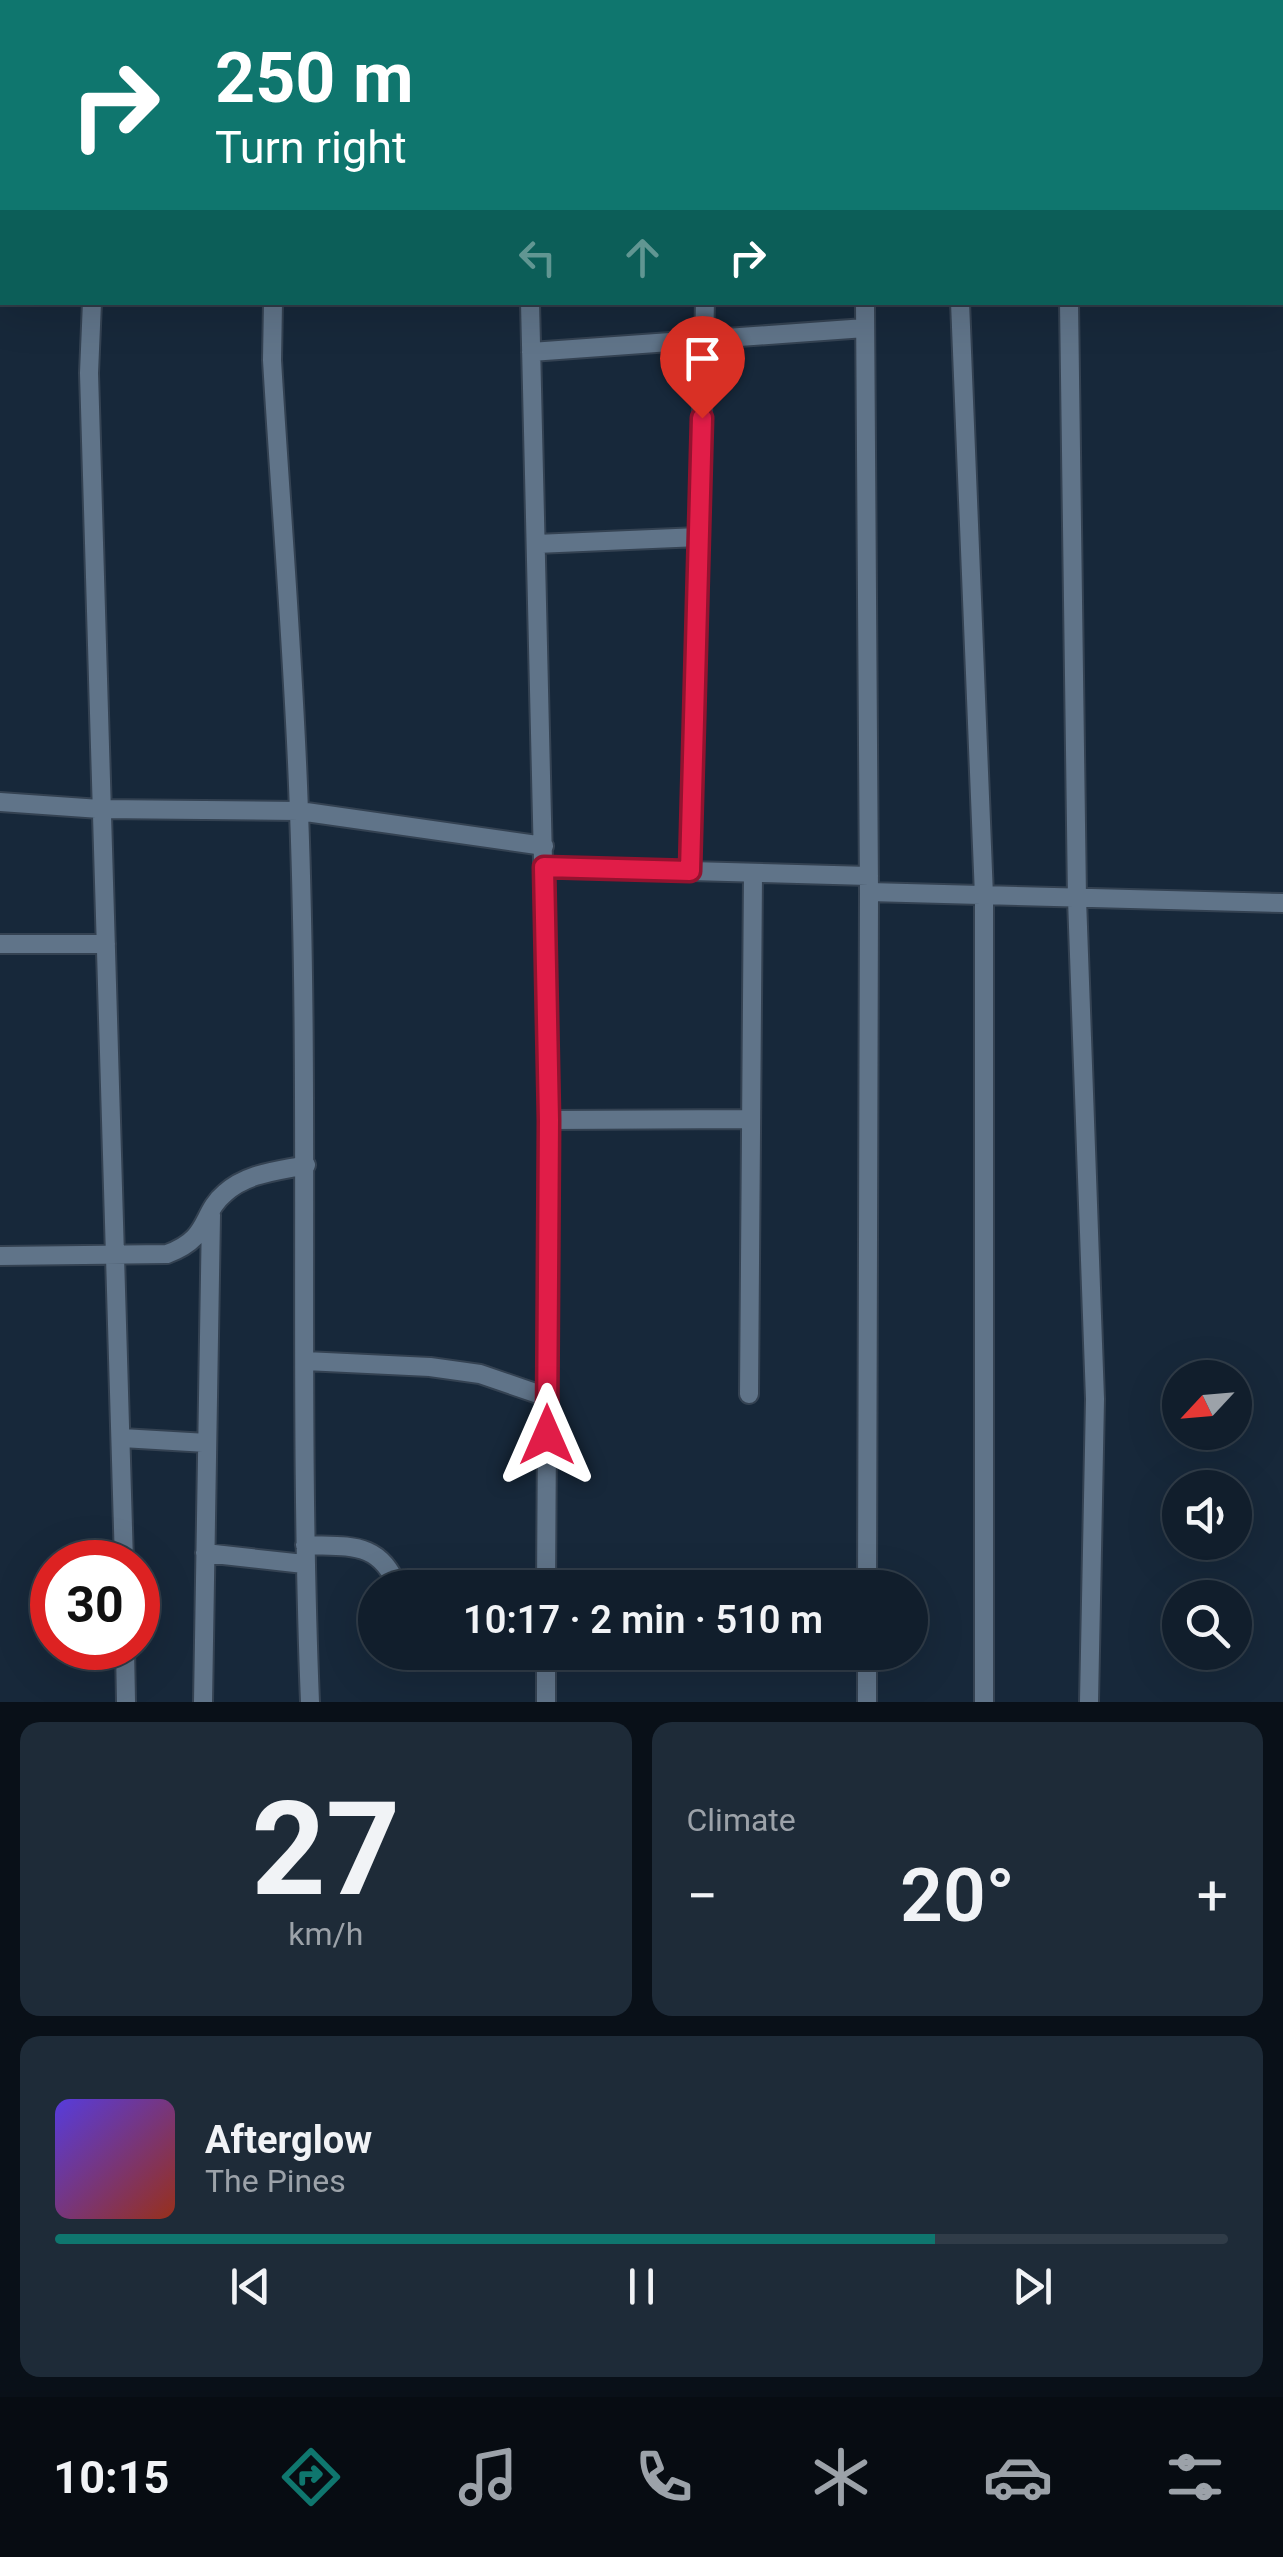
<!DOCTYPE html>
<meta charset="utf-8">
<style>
:root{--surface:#111e2c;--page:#1e2b38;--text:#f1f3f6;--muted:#9ca2a9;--line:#303c48;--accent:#0f766e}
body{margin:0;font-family:Roboto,sans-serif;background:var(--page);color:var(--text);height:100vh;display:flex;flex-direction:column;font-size:38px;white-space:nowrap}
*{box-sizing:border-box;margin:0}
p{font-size:32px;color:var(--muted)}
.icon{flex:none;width:55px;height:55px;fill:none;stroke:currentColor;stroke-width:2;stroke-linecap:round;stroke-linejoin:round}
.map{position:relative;height:1702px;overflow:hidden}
.sheet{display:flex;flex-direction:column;gap:20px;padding:20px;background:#091018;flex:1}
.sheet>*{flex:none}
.banner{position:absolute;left:0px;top:0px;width:1285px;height:305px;box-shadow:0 10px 40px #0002,0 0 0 2px var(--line);background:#0f766e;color:#fff;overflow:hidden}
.needle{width:65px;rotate:244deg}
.tools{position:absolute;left:1162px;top:1360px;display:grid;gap:20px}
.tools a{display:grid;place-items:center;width:90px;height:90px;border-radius:50%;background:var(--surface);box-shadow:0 10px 40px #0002,0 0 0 2px var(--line);font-size:50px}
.speed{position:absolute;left:30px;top:1540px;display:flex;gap:20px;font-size:50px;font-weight:700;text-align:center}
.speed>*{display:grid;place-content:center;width:130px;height:130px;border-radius:50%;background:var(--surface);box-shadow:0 10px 40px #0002,0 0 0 2px var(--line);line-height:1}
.speed .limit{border:15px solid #d22;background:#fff;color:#111}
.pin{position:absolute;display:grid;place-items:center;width:85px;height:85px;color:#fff;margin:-102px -42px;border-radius:50% 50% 50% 0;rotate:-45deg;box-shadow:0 0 10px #0007}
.pin .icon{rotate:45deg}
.me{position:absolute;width:110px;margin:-55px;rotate:0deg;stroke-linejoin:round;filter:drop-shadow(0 0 8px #0008)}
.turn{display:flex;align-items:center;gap:35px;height:210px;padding:0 50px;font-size:45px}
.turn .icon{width:130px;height:130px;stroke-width:2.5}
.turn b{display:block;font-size:70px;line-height:85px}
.lanes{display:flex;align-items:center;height:95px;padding:0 50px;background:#0003;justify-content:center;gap:50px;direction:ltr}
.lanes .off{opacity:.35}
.big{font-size:75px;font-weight:600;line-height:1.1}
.sheet .widget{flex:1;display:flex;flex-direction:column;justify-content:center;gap:15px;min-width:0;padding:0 35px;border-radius:20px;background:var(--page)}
.sheet .dial{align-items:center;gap:0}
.dial b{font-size:130px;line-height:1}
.song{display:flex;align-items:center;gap:30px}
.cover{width:120px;height:120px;border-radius:15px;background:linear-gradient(135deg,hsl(250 70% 55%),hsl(10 70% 35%))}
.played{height:10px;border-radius:5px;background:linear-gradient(90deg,var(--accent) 75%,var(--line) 75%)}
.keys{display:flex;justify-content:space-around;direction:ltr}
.heat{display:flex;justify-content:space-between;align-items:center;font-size:55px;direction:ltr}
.sheet .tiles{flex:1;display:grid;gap:20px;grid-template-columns:1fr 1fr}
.widget:last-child{grid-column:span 2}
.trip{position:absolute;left:358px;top:1570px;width:570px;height:100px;border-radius:50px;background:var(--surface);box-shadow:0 10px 40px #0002,0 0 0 2px var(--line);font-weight:600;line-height:100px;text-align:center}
.menu{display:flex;height:160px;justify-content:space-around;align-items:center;background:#070c12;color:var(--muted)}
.menu .icon{width:70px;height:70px}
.menu .active{color:var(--accent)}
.menu b{font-size:45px;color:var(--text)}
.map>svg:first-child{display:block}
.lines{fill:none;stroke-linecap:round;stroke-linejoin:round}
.minor-casing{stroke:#344252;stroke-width:22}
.minor{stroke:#607489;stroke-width:18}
.route-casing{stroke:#92132f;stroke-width:25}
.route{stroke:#e11d48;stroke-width:18}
</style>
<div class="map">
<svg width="1283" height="1702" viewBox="0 0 1283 1702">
<rect width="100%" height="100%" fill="#17283a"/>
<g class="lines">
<!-- minor casing -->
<g class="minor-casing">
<path id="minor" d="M96 0V2
M280 2V0
M530 2V0
M714 2V0
M864 2V0
M1093 2V0
M1282 62H1283
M92 302 89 373 124 1562
M273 302 272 360C281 511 294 661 299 812 310 1109 298 1406 310 1702
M530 302 549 1120 546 1588
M865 302 869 892 867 1588
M960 302 984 896V1702
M1069 302 1077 899 1095 1399 1089 1702
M531 352 865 328
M536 544 699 537
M0 802 100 809 299 811 544 846
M544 867 869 876
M690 871 705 302
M869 892 1283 903
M0 944H106
M549 1120 751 1119
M0 1256 167 1254C211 1238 200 1214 225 1193 247 1173 278 1171 306 1165
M305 1361 430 1367 480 1374 547 1397
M749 1394 753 873
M122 1438 207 1443
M305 1545C348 1547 380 1540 398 1588
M205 1553 304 1564
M125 1648 126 1702
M203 1702 211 1215
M546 1702V1652
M867 1702V1652"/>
</g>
<!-- minor -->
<use href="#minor" class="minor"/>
</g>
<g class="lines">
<!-- route casing -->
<g class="route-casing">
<path id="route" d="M547 1435 549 1120 544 867 690 871 702 418"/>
</g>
<!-- route -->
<use href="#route" class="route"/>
</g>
</svg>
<div class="tools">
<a><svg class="needle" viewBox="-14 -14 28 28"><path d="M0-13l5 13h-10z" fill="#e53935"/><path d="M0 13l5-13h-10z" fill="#9ca2a9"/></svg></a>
<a><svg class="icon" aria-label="sound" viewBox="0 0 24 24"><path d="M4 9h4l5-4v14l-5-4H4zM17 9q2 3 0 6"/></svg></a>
<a><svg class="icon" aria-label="search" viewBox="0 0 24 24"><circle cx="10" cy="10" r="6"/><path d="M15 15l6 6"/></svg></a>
</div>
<div class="speed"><div class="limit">30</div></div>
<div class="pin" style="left:702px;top:418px;background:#d93025"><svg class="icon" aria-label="arrive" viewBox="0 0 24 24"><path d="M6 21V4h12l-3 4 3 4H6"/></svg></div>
<svg class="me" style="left:547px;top:1435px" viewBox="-20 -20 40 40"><path d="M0-17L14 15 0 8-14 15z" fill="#e11d48" stroke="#fff" stroke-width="4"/></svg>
<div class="trip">10:17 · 2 min · 510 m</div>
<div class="banner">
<div class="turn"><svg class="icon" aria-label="right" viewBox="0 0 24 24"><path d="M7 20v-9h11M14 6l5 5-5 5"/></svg><div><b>250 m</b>Turn right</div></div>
<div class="lanes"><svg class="icon off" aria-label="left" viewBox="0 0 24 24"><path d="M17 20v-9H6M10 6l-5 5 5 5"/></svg><svg class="icon off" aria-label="ahead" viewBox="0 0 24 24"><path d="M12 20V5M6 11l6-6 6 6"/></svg><svg class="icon" aria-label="right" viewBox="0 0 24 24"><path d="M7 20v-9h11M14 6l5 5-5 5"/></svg></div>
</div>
</div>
<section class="sheet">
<div class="tiles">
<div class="widget dial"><b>27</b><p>km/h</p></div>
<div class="widget"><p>Climate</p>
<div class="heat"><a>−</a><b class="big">20°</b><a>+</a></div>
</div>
<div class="widget">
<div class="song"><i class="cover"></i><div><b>Afterglow</b><p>The Pines</p></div></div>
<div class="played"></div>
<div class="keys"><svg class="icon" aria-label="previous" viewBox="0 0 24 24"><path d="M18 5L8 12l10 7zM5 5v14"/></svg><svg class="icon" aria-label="pause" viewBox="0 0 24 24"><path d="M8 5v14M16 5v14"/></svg><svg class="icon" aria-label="next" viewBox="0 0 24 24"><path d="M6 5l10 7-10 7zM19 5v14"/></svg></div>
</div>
</div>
</section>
<nav class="menu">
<b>10:15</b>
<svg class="icon active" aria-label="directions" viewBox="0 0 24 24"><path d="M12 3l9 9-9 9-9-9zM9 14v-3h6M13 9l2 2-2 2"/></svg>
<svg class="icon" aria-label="music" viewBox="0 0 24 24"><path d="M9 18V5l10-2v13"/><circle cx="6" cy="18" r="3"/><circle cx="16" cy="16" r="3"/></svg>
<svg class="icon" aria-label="phone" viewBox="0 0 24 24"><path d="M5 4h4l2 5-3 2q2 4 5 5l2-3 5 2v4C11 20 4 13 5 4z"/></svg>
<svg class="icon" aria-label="climate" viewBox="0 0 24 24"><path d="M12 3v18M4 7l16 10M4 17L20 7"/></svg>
<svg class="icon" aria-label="car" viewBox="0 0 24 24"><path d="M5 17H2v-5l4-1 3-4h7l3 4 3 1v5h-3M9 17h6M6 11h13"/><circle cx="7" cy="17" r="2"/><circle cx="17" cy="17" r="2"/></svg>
<svg class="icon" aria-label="filters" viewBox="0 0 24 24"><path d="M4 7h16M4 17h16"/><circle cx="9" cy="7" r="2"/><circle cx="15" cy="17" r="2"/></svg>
</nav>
